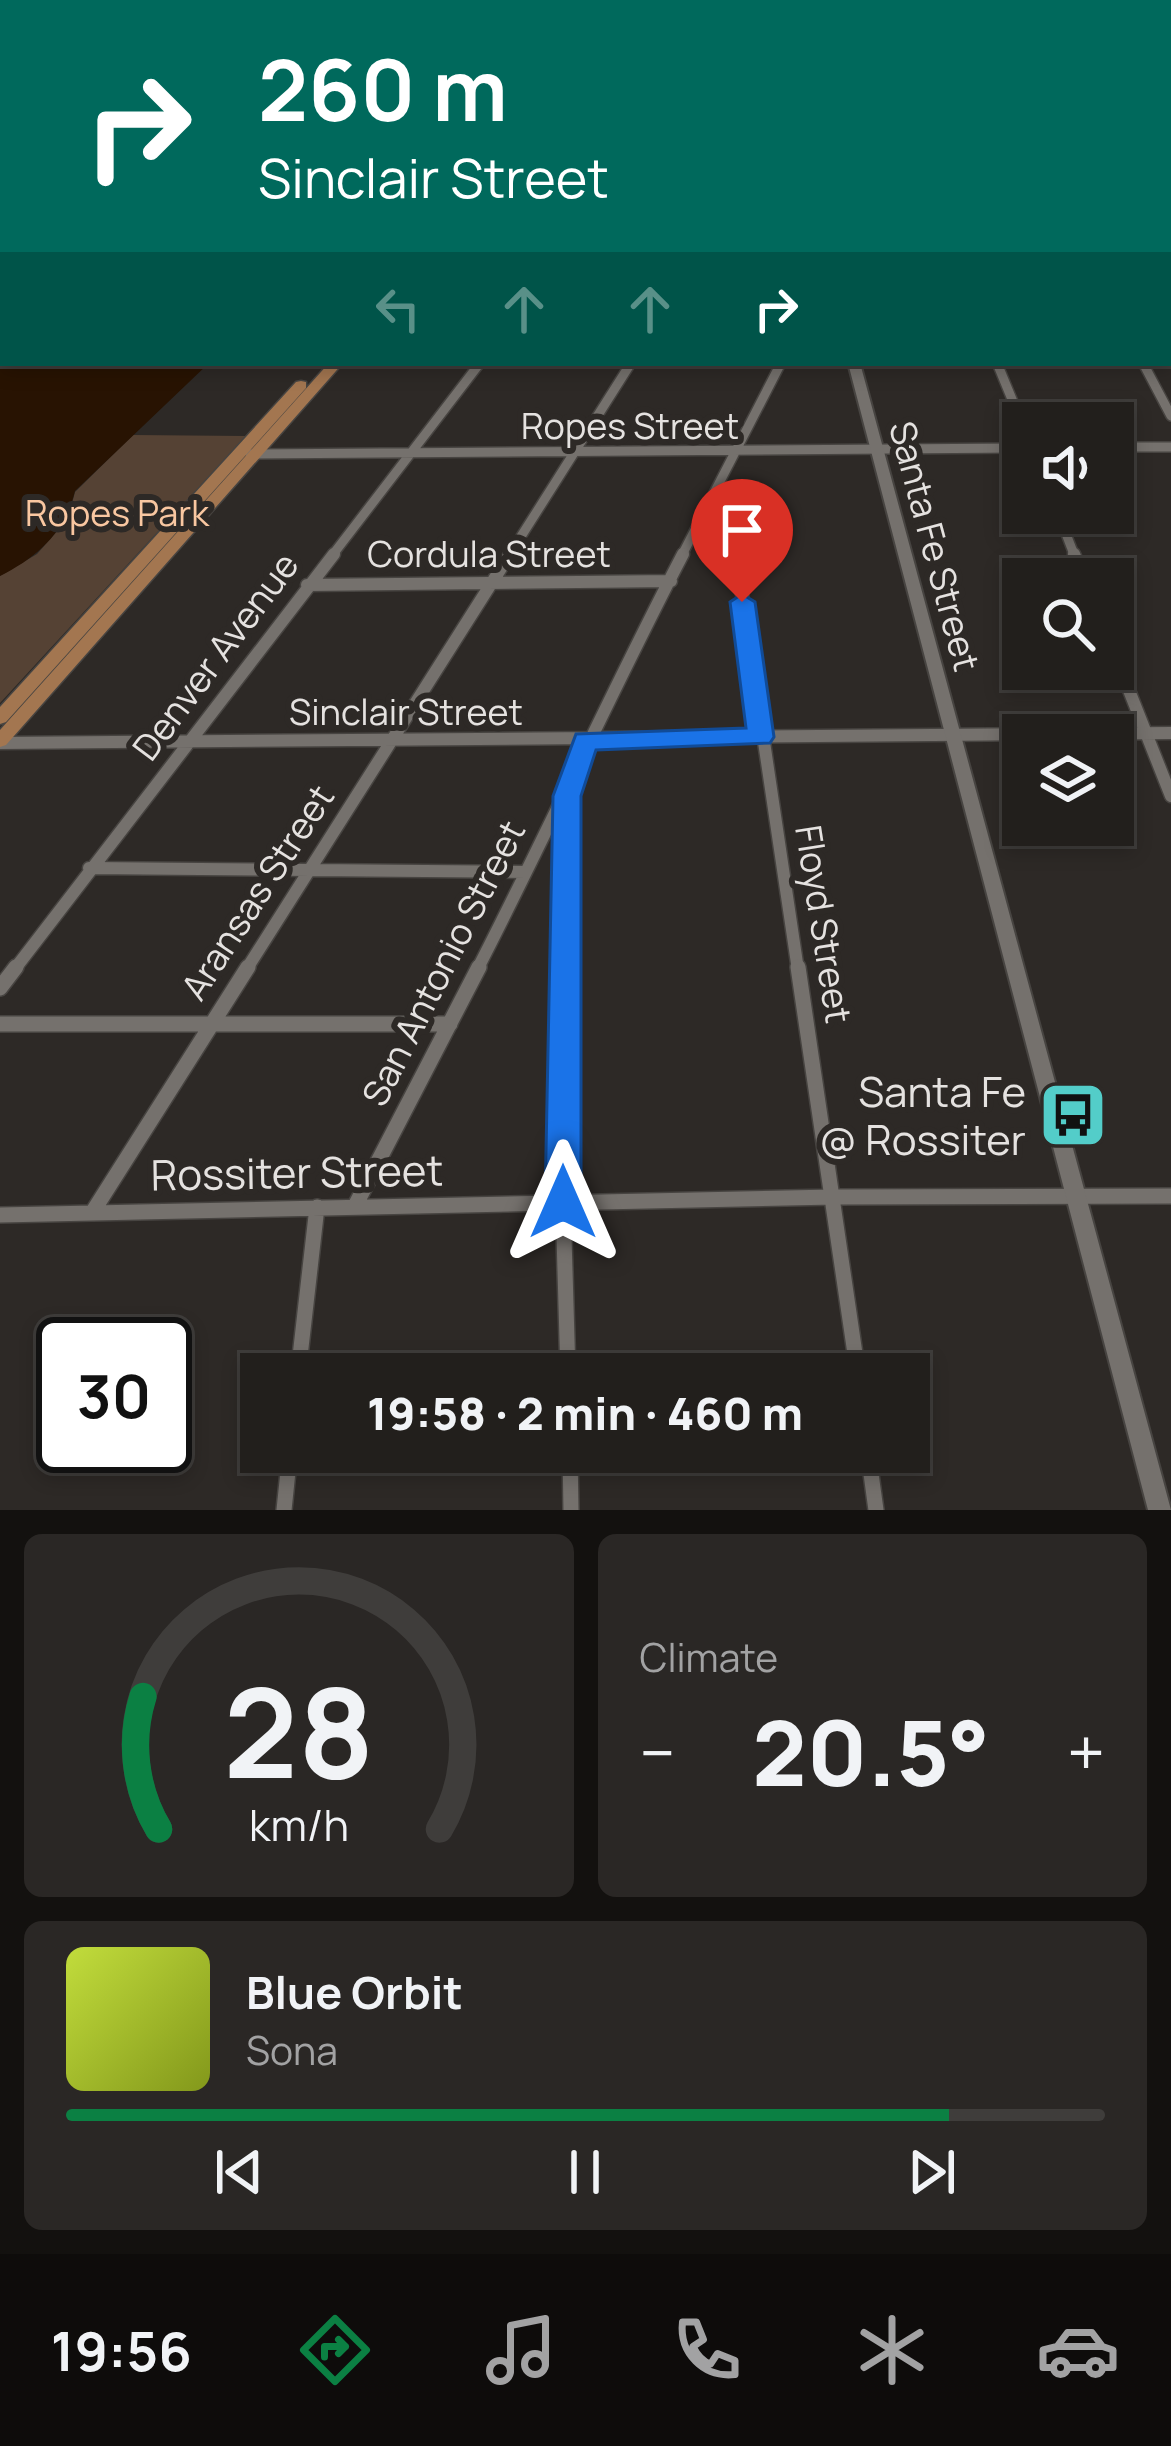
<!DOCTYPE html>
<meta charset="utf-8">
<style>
:root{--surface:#221f1c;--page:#2a2725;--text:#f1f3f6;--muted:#a2a2a3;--line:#3f3d3b;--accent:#0b8043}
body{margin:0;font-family:Manrope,sans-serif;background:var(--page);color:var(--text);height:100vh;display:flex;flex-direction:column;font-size:45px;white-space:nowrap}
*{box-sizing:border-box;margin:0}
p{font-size:39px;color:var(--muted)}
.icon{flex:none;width:66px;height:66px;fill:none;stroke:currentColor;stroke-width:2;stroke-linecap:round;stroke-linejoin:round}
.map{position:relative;height:1510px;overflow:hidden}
.panel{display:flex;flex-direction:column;gap:24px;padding:24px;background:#13110f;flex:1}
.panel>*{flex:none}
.top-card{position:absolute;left:0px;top:0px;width:1173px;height:366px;box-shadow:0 6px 18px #0003,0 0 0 3px var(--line);background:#00695c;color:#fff;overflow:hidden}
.buttons{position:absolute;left:1002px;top:402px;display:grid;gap:24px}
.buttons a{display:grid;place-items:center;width:132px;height:132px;border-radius:0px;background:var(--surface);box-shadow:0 6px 18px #0003,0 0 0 3px var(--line);font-size:60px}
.speed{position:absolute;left:36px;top:1317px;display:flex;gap:24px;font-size:60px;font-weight:700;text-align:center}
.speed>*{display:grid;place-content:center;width:156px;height:156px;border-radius:50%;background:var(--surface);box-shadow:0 6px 18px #0003,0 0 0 3px var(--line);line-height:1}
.speed .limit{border:6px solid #111;border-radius:18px;background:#fff;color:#111}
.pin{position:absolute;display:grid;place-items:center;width:102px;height:102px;color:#fff;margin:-123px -51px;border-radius:50% 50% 50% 0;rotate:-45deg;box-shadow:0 0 12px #0007}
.pin .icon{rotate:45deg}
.me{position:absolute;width:132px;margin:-66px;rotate:0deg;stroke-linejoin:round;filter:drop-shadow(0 0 9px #0008)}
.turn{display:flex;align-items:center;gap:42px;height:252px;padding:0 60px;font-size:54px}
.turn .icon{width:156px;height:156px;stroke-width:2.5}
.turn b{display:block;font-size:84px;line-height:102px}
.lanes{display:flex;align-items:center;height:114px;padding:0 60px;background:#0003;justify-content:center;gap:60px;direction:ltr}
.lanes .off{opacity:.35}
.big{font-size:90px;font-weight:800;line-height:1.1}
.panel .tile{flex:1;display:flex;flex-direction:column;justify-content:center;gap:18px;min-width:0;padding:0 42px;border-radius:18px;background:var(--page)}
.panel .dial{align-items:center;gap:0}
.dial svg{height:312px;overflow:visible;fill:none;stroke:var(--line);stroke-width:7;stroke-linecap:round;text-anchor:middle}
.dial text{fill:var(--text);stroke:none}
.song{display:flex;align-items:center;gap:36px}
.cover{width:144px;height:144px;border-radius:18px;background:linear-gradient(135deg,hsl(70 70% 55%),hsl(70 70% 35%))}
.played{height:12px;border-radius:6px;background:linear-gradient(90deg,var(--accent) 85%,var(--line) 85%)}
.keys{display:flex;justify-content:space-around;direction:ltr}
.heat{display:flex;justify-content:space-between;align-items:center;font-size:66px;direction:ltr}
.panel .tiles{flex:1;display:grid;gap:24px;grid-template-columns:1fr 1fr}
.tile:last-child{grid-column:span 2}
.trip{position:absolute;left:240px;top:1353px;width:690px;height:120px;border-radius:0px;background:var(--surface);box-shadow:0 6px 18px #0003,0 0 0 3px var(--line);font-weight:800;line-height:120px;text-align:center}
.tab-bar{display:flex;height:192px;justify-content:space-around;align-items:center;background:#0e0c0b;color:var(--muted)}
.tab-bar .icon{width:84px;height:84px}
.tab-bar .on{color:var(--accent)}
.tab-bar b{font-size:54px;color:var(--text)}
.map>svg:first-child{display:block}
.green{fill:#554234}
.water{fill:#281302}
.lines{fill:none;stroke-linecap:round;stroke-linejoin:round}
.minor-far3-casing{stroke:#474441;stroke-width:9}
.minor-far2-casing{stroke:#474441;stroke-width:12}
.minor-far1-casing{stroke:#474441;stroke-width:15}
.minor-casing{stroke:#474441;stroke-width:18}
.tertiary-casing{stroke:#474441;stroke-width:3}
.secondary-casing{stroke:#474441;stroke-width:4}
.primary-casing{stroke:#474441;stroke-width:3}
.minor-far3{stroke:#75716d;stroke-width:8}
.minor-far2{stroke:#75716d;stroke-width:9}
.minor-far1{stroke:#75716d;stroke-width:12}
.minor{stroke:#75716d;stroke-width:15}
.tertiary{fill:#75716d;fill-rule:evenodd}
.secondary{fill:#75716d;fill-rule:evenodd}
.primary{fill:#a37650;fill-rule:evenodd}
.route{fill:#1a73e8;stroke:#114b97;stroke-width:3}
.labels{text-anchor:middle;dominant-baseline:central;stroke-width:12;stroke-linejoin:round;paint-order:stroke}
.street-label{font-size:36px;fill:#e5e2e0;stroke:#2d2926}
.park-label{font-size:36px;fill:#f9c7a1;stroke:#2d2926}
.near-poi-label{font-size:42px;fill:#e5e2e0;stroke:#2d2926;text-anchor:end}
.near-street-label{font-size:42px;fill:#e5e2e0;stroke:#2d2926}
</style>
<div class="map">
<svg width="1171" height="1510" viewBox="0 0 1171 1510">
<rect width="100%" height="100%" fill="#2d2926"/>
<!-- green -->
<path class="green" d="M133 435 246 436 0 703V576L37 554 68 519 75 492Z"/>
<!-- water -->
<path class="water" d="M0 0 380 3H3V363H209L75 491C65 532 38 557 0 576Z"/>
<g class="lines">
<!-- minor-far3 casing -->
<g class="minor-far3-casing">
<path id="minor-far3" d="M1005 0 1009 3"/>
</g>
<!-- minor-far2 casing -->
<g class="minor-far2-casing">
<path id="minor-far2" d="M997 363 1023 426
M1143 363 1171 416
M1113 447H1171
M250 454 1023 448
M720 486 730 512 737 557
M1058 513 1075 557
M331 557 480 363
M508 557 631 363
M681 557 781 363"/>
</g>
<!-- minor-far1 casing -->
<g class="minor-far1-casing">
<path id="minor-far1" d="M736 554 798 970
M1074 554 1084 579
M307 585 671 581
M1113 650 1171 796
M0 743 1171 733
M89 868 525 872
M14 970 334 554
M246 970 510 554
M477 970C548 832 611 692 683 554
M565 970 567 799"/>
</g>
<!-- minor casing -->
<g class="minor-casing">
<path id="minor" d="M565 967 563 1202 568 1374
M798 967 858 1374
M0 988 16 967
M0 1024H450
M355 1206 479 967
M92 1213 248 967
M0 1215 834 1197 1171 1196
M298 1374 317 1207
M570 1452 571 1510
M868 1452 876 1510
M284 1510 290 1452"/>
</g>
<!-- tertiary casing -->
<g class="tertiary-casing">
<path id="tertiary" d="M752 0H760L761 3H753Z"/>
</g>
<!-- secondary casing -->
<g class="secondary-casing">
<path id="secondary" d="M1170 108H1171V114H1170Z
M848 363H860L1171 1510H1148Z"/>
</g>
<!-- primary casing -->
<g class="primary-casing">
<path id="primary" d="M432 0H442V3H432Z
M445 0H455V3H445Z
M329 363H343L6 745 0 747V730Z
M301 381 306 382V388L6 722 0 724V707L296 382Z"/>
</g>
<!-- minor-far3 -->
<use href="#minor-far3" class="minor-far3"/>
<!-- minor-far2 -->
<use href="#minor-far2" class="minor-far2"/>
<!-- minor-far1 -->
<use href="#minor-far1" class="minor-far1"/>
<!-- minor -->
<use href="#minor" class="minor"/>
<!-- tertiary -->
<use href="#tertiary" class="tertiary"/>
<!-- secondary -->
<use href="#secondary" class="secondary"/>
<!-- primary -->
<use href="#primary" class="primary"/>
</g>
<!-- route -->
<path class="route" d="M742 594 755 602 774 737 770 743 596 750 581 796V1202L576 1213 563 1218 551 1213 545 1202 553 796 576 734 746 728 730 602Z"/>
<!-- icons -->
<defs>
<g id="bus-square" transform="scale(3.45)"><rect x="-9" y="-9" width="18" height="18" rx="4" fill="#53cdc9" stroke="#2d2926"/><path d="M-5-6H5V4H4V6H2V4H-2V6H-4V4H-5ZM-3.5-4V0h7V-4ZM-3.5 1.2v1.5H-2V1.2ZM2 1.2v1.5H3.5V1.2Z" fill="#111"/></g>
</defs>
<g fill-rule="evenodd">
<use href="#bus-square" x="1073" y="1115"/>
</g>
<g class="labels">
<!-- street labels -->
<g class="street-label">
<text x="630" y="425">Ropes Street</text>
<text transform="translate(935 546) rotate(75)">Santa Fe Street</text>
<text x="489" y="553">Cordula Street</text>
<text transform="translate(215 656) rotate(-53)">Denver Avenue</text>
<text x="406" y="711">Sinclair Street</text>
<text transform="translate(257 892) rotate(-57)">Aransas Street</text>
<text transform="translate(824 924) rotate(81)">Floyd Street</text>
<text transform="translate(443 963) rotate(-63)">San Antonio Street</text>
</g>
<!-- park labels -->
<g class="park-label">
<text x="117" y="512">Ropes Park</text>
</g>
<!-- near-poi labels -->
<g class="near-poi-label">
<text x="1026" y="1091">Santa Fe<tspan x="1026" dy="48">@ Rossiter</tspan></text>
</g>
<!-- near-street labels -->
<g class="near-street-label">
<text transform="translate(297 1172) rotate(-1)">Rossiter Street</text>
</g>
</g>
</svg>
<div class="buttons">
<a><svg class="icon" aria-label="sound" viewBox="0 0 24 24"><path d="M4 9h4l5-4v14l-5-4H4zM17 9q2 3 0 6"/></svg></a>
<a><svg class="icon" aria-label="search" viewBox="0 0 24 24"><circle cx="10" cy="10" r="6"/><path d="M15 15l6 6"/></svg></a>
<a><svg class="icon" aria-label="layers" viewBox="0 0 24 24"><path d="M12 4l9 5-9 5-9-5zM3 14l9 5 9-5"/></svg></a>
</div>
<div class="speed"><div class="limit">30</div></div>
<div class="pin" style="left:742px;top:602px;background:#d93025"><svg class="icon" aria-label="arrive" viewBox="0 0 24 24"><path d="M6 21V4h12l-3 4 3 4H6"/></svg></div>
<svg class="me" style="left:563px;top:1202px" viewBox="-20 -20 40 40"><path d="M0-17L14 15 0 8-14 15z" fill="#1a73e8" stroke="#fff" stroke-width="4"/></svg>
<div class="trip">19:58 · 2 min · 460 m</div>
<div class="top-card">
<div class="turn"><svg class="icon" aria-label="right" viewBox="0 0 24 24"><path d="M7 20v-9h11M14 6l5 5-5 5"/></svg><div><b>260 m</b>Sinclair Street</div></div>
<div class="lanes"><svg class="icon off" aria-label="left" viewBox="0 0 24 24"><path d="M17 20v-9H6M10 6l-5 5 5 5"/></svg><svg class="icon off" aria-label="ahead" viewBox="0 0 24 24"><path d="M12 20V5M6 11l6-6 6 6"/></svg><svg class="icon off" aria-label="ahead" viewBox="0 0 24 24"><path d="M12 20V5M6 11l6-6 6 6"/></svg><svg class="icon" aria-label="right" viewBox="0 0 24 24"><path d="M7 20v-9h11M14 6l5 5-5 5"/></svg></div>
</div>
</div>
<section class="panel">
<div class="tiles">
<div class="tile dial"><svg viewBox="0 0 100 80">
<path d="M14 69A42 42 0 1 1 86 69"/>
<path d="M14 69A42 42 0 0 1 10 35" stroke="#0b8043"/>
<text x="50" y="56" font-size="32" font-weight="700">28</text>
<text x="50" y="72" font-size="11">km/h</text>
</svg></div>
<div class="tile"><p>Climate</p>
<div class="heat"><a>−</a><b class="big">20.5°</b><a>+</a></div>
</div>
<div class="tile">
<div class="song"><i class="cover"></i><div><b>Blue Orbit</b><p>Sona</p></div></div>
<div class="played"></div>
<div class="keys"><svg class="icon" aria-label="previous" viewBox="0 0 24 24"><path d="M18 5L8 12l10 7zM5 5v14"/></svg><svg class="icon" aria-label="pause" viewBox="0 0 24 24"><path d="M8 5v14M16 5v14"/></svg><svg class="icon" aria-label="next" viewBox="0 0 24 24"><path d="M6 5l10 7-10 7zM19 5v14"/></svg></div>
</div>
</div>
</section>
<nav class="tab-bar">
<b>19:56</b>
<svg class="icon on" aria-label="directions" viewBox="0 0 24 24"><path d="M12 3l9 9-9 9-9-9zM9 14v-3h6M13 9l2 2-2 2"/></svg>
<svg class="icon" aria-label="music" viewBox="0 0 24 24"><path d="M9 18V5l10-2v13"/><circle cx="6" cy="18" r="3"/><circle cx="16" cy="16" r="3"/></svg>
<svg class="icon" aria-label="phone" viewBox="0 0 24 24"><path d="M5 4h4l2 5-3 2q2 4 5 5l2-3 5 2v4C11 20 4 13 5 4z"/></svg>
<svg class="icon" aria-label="climate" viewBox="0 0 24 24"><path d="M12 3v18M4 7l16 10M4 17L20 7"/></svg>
<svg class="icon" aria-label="car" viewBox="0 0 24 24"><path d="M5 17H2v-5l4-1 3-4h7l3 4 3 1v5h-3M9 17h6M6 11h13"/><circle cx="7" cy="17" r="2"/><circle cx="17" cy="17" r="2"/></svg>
</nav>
